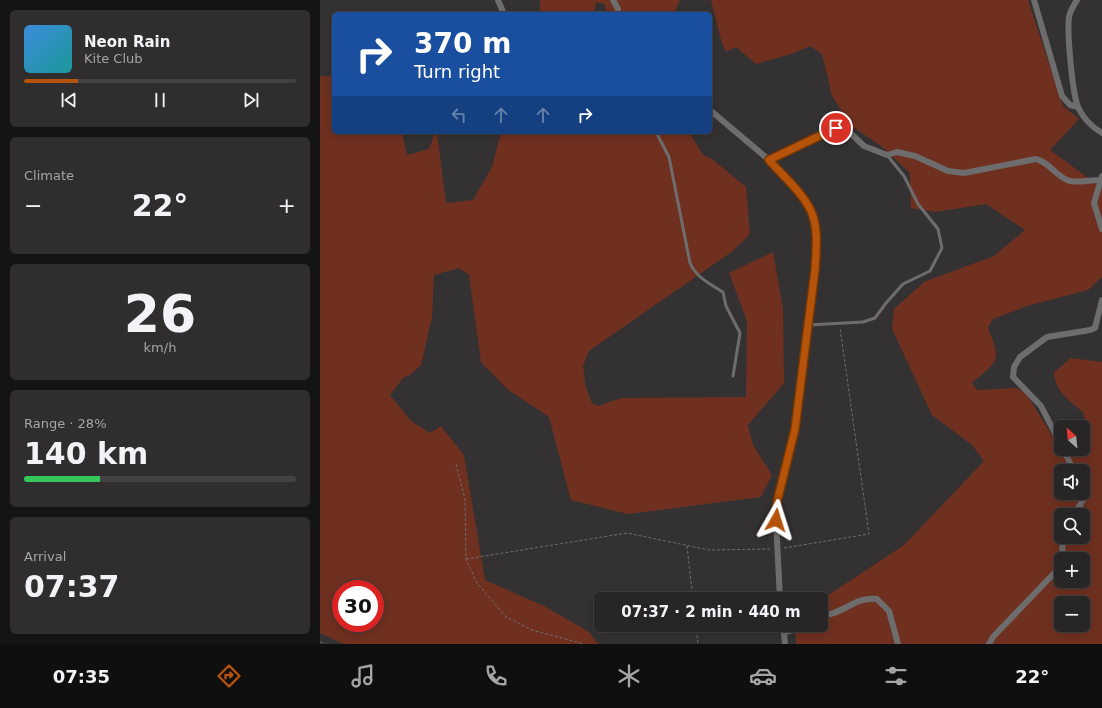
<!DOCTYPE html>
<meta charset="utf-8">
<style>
:root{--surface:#272526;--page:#2f2d2e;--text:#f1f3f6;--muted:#a4a5a7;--line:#434243;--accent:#b45309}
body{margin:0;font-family:"DejaVu Sans",sans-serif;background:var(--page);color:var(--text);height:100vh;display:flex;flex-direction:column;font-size:15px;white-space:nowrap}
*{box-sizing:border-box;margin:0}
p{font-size:13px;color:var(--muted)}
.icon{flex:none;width:22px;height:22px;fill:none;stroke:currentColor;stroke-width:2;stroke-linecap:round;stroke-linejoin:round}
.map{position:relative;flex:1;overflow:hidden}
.side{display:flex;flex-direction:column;gap:10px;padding:10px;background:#151415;width:320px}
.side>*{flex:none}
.hud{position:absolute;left:12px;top:12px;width:380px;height:122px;border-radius:6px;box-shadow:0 2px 10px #0003,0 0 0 1px var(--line);background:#1a4fa0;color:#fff;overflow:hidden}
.needle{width:26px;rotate:333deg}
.fabs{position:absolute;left:734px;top:420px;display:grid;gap:8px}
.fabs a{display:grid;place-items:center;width:36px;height:36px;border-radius:6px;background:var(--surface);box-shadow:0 2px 10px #0003,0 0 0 1px var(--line);font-size:20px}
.speed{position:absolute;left:12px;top:580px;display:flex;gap:8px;font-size:20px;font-weight:700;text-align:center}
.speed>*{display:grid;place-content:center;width:52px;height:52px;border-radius:50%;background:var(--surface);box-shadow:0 2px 10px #0003,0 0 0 1px var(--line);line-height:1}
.speed .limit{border:6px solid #d22;background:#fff;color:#111}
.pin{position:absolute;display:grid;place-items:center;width:34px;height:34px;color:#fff;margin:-17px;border:2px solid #fff;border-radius:50%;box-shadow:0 1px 4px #0007}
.me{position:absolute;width:44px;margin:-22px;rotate:6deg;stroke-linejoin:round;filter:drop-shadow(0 0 3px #0008)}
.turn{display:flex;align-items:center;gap:14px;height:84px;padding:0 16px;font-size:18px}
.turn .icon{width:52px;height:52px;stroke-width:2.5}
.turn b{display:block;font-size:28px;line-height:34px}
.lanes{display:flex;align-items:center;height:38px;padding:0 16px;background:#0003;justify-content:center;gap:20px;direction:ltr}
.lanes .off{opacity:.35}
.big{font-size:30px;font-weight:800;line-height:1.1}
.side .card{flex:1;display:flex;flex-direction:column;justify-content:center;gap:6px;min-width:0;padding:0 14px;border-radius:6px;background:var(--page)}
.side .dial{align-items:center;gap:0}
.dial b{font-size:52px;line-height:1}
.song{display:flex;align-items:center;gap:12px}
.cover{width:48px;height:48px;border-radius:6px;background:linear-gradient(135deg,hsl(210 70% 55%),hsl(180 70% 35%))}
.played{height:4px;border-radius:2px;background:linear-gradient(90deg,var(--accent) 20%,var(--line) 20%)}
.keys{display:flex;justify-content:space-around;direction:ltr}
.heat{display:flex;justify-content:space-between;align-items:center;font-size:22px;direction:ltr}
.charge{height:6px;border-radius:3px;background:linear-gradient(90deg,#34c759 28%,var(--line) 0)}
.trip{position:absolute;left:274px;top:592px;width:234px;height:40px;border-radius:6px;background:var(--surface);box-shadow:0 2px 10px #0003,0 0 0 1px var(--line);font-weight:800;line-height:40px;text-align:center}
.tabs{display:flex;height:64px;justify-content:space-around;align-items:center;background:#100f0f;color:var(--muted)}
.tabs .icon{width:28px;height:28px}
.tabs .selected{color:var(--accent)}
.tabs b{font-size:18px;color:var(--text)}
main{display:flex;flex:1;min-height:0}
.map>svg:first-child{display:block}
.green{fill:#6f3020;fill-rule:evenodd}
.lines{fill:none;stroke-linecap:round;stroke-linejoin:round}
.path{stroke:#6f6d6e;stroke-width:1;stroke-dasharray:3 2;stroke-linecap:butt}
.service{stroke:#6d6d6e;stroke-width:3}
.minor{stroke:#6d6d6e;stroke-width:6}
.route-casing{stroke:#753606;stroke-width:10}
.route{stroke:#b45309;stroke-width:7}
</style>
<main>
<section class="side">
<div class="card">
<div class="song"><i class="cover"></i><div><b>Neon Rain</b><p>Kite Club</p></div></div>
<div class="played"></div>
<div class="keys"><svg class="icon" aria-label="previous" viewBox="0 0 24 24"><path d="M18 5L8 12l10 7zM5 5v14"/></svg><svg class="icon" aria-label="pause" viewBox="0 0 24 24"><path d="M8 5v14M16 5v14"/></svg><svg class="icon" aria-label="next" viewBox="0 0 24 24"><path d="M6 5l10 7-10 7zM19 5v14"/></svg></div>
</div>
<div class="card"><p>Climate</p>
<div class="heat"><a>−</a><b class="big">22°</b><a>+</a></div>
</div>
<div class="card dial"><b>26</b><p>km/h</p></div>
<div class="card"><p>Range · 28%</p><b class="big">140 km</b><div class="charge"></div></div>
<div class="card"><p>Arrival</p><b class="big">07:37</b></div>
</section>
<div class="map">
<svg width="782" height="644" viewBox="0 0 782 644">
<rect width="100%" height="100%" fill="#343133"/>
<!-- green -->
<path class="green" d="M220 0H360L354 14H286L285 4 276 2 274 14H220Z
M391 0H708L743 106 759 119 730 150 782 188V277L768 290 707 306 673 319 668 327C681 362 680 359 652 383L657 390 697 388 707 395 735 440H741V449H763V427H760L765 422 763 412C749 400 735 392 734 372L751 358 782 362V644H476L475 625H501V600L584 545 664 461 652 445 612 415 572 329 574 309 604 282 674 256 705 230 666 204 615 212 591 208 590 173 560 145 531 126 512 96 502 54 490 46 471 54 436 64 416 47 406 52 401 40ZM741 471H763V493H741ZM741 515H763V537H741ZM741 559H763V581H741ZM741 603H763V625H741Z
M0 76 14 77V132H82L87 155 109 149 115 132H117L126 203 153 200 172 167 181 132H369L383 155 392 159 426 187 430 234 413 251 269 351 263 366 266 388 272 403 278 406 301 398 426 397 427 321 409 273 453 252 463 308 464 383 428 425 433 445 452 475 441 497 308 514 251 500 229 417 187 389 161 362 149 275 139 268 114 275 112 318 101 365 91 374 83 378 70 395 91 421 110 433 121 426 144 455 165 580 224 606 269 632 278 644H24L0 633ZM21 589H55V623H21Z"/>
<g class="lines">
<!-- path -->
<path class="path" d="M136 464 145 499 146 559 157 583 186 617 212 630 264 644
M367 546 373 599
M464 548 549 534 520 328
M146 559 307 533 389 550 451 549
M376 625 378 644
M0 642 6 644"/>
<!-- service -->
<path class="service" d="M336 132 349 157 370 263C376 277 390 284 403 292L406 306 420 333 413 376
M488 325 543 322 555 318 566 303 583 284 610 271 622 248 618 229 598 204 584 176 567 155"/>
<!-- minor -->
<path class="minor" d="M178 0 184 14
M293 0 298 9V14
M714 0 742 96 750 105 758 107
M757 0C754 5 750 11 749 17 747 31 752 96 759 109 764 119 772 127 782 133
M390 110 449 160 478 193 491 211 496 232 495 270 475 429 457 502 456 520 460 599
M449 160 516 128 528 131 544 146 567 155 577 152 595 156 628 171 644 173 716 159C730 162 737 178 750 181 759 183 771 180 779 180
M782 176 774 203 782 229
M741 445 721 406 693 377 694 367 700 357 727 337 770 330 775 328 782 300
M743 449 754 471
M754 515 766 495 763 485
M742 559 743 537
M501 616C522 615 535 596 557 599L569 611 578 644
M463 625 465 644
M464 633 472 630 478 625
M669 644 673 637 741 566"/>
</g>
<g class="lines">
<!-- route casing -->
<g class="route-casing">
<path id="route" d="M456 520 457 502 475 429 495 270C496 252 499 229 491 211 482 192 463 176 449 160L516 128"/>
</g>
<!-- route -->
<use href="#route" class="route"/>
</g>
</svg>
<div class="fabs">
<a><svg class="needle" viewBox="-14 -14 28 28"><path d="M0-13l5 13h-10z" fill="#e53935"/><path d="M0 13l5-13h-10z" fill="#a4a5a7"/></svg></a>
<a><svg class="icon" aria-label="sound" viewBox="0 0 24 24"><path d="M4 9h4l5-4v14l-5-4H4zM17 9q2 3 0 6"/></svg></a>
<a><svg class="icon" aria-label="search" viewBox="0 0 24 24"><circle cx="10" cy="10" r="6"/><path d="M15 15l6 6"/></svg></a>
<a>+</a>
<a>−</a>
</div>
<div class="speed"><div class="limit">30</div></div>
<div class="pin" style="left:516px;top:128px;background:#d93025"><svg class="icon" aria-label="arrive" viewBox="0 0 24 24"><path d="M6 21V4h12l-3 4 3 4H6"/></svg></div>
<svg class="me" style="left:456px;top:520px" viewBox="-20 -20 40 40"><path d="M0-17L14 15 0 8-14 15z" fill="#b45309" stroke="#fff" stroke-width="4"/></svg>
<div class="trip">07:37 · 2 min · 440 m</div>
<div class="hud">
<div class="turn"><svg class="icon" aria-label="right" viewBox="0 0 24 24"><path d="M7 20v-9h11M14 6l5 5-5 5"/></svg><div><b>370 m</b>Turn right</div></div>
<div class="lanes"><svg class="icon off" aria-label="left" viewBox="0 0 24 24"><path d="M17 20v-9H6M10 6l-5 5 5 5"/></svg><svg class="icon off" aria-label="ahead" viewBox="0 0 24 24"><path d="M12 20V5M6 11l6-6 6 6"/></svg><svg class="icon off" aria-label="ahead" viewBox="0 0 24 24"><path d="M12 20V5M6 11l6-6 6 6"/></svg><svg class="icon" aria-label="right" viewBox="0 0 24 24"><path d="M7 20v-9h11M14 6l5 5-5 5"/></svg></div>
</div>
</div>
</main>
<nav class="tabs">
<b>07:35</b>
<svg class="icon selected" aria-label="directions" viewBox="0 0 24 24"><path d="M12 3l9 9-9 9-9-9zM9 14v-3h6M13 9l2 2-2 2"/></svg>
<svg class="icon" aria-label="music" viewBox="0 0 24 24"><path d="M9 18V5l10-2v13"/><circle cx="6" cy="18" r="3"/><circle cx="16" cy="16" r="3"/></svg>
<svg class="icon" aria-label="phone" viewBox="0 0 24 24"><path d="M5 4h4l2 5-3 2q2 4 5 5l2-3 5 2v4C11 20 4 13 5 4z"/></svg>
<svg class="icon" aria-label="climate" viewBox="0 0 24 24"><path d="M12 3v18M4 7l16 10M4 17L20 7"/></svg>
<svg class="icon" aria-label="car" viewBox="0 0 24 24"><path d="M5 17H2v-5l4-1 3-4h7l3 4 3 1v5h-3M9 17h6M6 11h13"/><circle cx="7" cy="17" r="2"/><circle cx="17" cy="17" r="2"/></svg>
<svg class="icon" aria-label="filters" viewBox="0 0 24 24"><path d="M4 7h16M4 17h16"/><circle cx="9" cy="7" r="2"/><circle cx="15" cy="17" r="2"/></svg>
<b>22°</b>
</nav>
